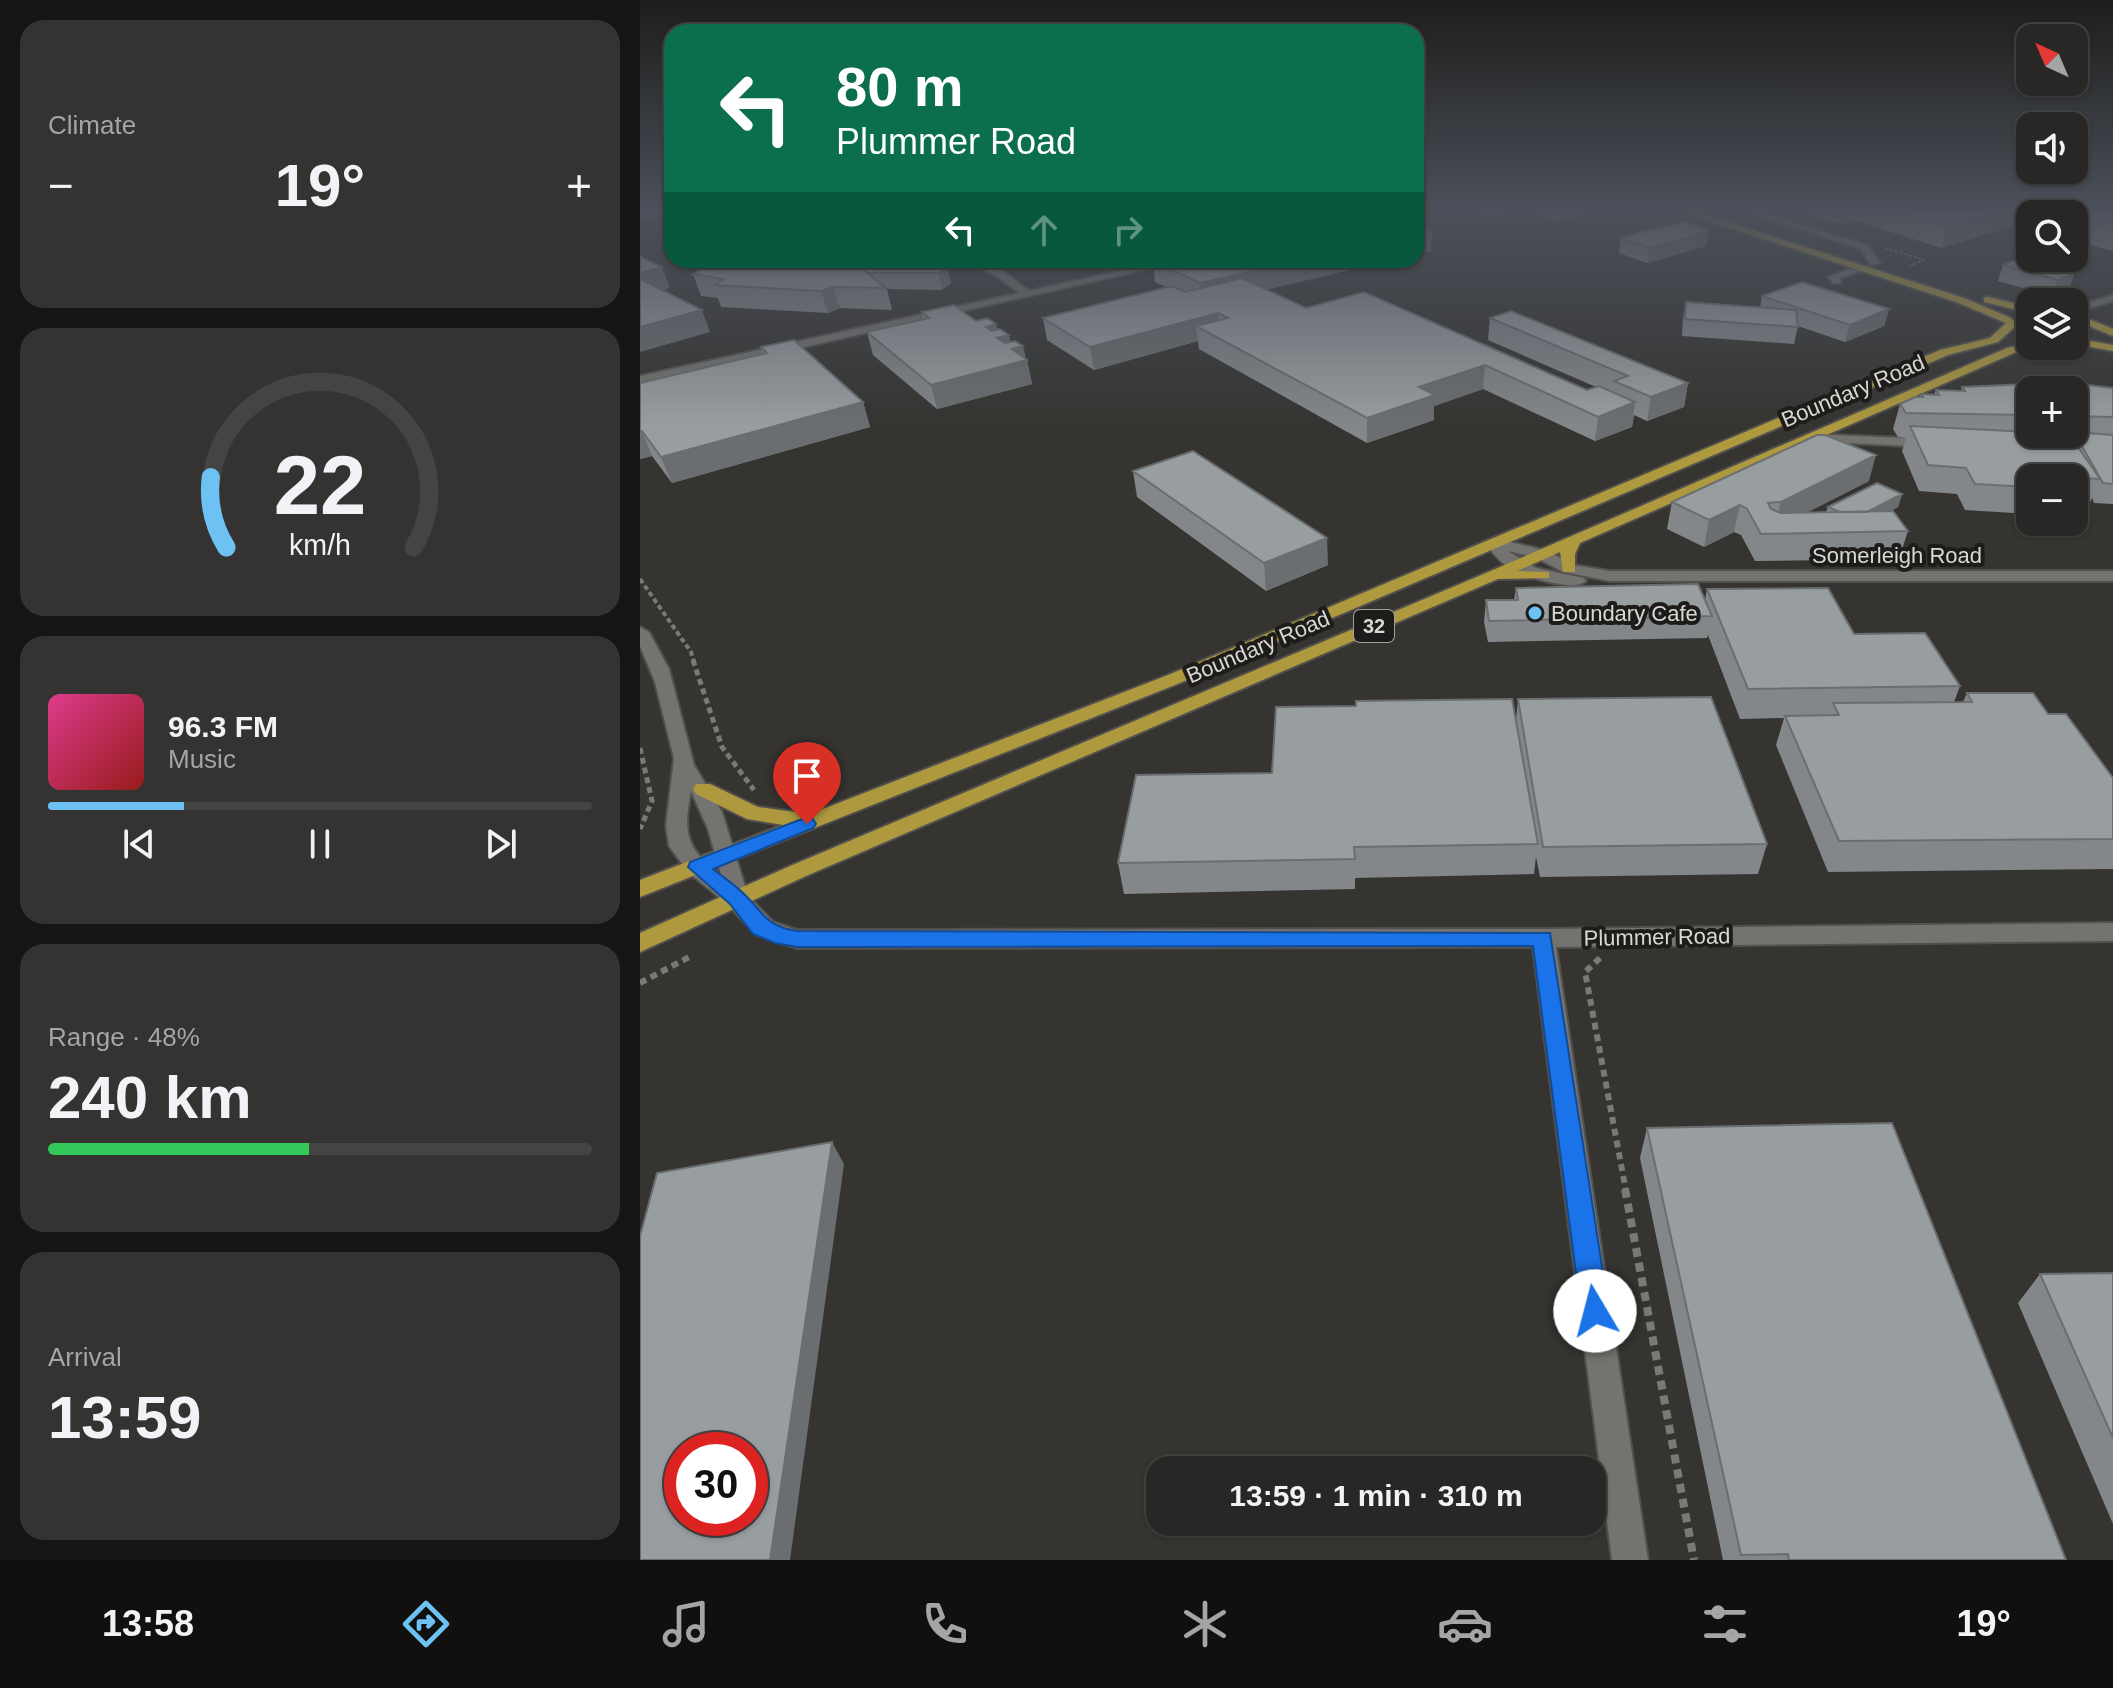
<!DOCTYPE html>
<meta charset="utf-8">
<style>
:root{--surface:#282725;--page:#343332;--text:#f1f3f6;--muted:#a5a5a7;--line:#444442;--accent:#6dc2f3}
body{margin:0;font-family:Helvetica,sans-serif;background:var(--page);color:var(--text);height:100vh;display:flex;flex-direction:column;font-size:30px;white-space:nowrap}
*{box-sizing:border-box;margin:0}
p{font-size:26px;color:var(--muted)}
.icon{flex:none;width:44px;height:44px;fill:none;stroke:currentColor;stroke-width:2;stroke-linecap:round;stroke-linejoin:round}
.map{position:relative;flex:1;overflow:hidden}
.sheet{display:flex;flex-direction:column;gap:20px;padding:20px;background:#161514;width:640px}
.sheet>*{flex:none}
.guide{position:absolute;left:24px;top:24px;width:760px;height:244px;border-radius:24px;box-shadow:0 2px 6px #0004,0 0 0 2px var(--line);background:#0b6e4f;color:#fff;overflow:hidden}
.needle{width:52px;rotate:316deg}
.tools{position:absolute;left:1376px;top:24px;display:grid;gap:16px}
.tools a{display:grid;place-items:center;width:72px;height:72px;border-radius:16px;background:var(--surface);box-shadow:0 2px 6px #0004,0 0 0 2px var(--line);font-size:40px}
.speed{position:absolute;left:24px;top:1432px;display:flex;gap:16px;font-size:40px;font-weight:700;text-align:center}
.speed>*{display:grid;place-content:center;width:104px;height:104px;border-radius:50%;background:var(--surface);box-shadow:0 2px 6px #0004,0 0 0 2px var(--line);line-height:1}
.speed .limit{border:12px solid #d22;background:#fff;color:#111}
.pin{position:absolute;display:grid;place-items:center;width:68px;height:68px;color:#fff;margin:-82px -34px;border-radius:50% 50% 50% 0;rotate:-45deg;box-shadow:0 0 8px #0007}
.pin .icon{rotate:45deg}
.me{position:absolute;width:88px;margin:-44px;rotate:352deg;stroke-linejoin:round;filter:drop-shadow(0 0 6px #0008)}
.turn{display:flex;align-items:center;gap:28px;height:168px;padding:0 40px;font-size:36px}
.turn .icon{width:104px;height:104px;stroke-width:2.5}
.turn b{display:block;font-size:56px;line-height:68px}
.lanes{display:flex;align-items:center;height:76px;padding:0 40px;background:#0003;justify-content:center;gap:40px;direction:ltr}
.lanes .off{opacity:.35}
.big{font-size:60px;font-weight:600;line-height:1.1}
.sheet .card{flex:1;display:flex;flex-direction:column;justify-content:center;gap:12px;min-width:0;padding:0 28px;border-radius:24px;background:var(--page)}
.sheet .dial{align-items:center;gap:0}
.dial svg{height:208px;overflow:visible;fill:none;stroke:var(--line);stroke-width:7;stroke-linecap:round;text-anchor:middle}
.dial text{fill:var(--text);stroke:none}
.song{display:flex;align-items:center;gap:24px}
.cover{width:96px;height:96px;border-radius:12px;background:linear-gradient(135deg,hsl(330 70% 55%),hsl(0 70% 35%))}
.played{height:8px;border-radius:4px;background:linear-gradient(90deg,var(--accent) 25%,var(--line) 25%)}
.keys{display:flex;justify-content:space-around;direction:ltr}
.heat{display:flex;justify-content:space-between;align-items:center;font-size:44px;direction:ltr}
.charge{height:12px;border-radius:6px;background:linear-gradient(90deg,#34c759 48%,var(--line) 0)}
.trip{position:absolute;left:506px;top:1456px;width:460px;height:80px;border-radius:24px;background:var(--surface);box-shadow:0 2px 6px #0004,0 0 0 2px var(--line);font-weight:600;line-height:80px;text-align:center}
.tabs{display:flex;height:128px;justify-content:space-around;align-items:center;background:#10100f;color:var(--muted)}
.tabs .icon{width:56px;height:56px}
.tabs .on{color:var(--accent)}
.tabs b{font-size:36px;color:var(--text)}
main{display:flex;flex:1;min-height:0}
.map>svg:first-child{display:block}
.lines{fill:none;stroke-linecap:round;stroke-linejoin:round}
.minor-casing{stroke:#51504d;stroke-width:4}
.major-casing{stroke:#51504d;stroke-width:4}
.path-far5{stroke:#7a7976;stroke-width:2;stroke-dasharray:3 2;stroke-linecap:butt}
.path-far4{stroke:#7a7976;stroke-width:3;stroke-dasharray:4 3;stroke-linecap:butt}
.path-far3{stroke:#7a7976;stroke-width:4;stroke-dasharray:5 3;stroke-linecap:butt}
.path-far2{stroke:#7a7976;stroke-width:5;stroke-dasharray:6 4;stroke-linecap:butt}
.path-far1{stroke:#7a7976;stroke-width:6;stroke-dasharray:7 5;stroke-linecap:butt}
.path{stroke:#7a7976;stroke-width:8;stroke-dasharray:9 6;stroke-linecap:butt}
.minor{fill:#74736f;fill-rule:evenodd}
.major{fill:#ae993e;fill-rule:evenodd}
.wall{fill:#83878a;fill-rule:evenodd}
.shaded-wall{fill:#6a6e70}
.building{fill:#989da0;stroke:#6a6e70;stroke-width:2;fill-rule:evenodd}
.route{fill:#1a73e8;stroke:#114b97;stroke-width:2}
.poi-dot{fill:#6dc2f3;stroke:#1d1c1a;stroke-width:3}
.labels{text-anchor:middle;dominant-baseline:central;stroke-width:8;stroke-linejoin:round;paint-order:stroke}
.shield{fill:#1d1c1a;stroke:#a09f9c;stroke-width:2}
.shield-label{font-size:20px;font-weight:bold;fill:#d8d7d4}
.street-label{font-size:22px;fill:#d8d7d4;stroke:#1d1c1a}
.poi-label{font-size:22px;fill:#d8d7d4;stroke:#1d1c1a;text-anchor:start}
</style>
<main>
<section class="sheet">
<div class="card"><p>Climate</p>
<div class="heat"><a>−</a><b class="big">19°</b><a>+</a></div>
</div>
<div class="card dial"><svg viewBox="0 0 100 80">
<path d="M14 69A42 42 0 1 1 86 69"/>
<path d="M14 69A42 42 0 0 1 8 42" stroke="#6dc2f3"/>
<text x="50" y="56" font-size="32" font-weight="700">22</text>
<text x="50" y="72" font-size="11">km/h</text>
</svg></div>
<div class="card">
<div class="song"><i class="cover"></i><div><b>96.3 FM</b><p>Music</p></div></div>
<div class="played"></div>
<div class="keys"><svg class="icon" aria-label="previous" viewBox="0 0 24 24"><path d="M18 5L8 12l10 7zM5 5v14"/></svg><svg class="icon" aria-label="pause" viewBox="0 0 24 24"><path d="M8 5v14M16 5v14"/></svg><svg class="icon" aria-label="next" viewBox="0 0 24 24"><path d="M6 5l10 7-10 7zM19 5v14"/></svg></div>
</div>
<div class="card"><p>Range · 48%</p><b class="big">240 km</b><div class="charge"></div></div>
<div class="card"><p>Arrival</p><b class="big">13:59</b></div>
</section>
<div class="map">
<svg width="1473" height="1560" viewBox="0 0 1473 1560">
<rect width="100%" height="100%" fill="#353431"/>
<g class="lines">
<!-- minor casing -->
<g class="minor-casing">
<path id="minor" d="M776 207H788L776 212Z
M1089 207H1104L1227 245 1240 263 1231 265 1221 249Z
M32 208V214L0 219V213Z
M326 260C351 260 370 276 389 291L529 260H548L0 384V376L379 293 358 277Z
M1220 265 1225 268 1224 270 1200 278 1201 283H1193L1188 277Z
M1473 295V301L1434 313V307Z
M1170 434 1289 439 1296 443 1289 447 1165 441V435Z
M853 538 908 551 933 565 970 571H1473V581H970L923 572 897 558 868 551 896 568 944 578 946 581C932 593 882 576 867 566 858 560 852 552 845 543Z
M0 627 9 632 29 669 54 765 82 812 108 896 133 922 157 930 903 929 1473 923V941L916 947 1008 1560H972L893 947 157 948 117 935 85 902 49 873 29 846 26 826 34 758 15 682 0 646ZM51 791 68 829 81 875C45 848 43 833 51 791Z"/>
</g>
<!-- major casing -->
<g class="major-casing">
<path id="major" d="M1026 207H1041L1324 298 1371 318 1377 325 1358 342 1308 355 540 683 0 897V880L143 825 107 819 56 794 53 789 56 784H70L118 807 170 814 528 675 1300 350 1350 338 1366 323 1316 302Z
M1348 297 1390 307V313L1344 302V298Z
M1434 313 1473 329V336L1434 320Z
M1434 338 1473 345V351L1434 344Z
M1390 343V346H1396L1394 348 1374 353 940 543 935 554V572H923L920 552 877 571 909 572V578L858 579 166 876 0 952V933L150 866 846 573 1367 348Z"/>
</g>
<!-- path-far5 -->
<path class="path-far5" d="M1245 248 1284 260 1269 266"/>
<!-- path-far4 -->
<path class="path-far4" d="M1405 348 1426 352"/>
<!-- path-far3 -->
<path class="path-far3" d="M0 579 51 652 54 662"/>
<!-- path-far2 -->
<path class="path-far2" d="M53 660 82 747 114 790
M0 748 12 801 0 829"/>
<!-- path-far1 -->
<path class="path-far1" d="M960 958 945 972 986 1191
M0 983 51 956"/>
<!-- path -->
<path class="path" d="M985 1189 1054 1560"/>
<!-- minor -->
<use href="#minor" class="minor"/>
<!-- major -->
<use href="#major" class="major"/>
</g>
<!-- wall -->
<path class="wall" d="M828 207H969V209L917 222 884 210 848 218 828 211Z
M1159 207H1473V251L1434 241V214H1390V229L1375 225 1301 248 1213 220 1201 224 1158 211Z
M1069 231 1066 246 1007 263 979 253 981 238Z
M51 260H291L292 262 307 267 311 283 302 290 247 289 252 310 200 308 188 313 81 307 78 298 61 296 53 274 60 270 54 268Z
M513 261 627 289 666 308 947 390 956 387 848 340 850 318 1048 383 1044 407 1007 421 994 415 992 427 955 441 843 389 794 406V420L727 443 559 349 558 341 454 370 407 340 403 318 526 287 515 282Z
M1363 265 1424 270 1429 289 1412 296 1358 281Z
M1122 296 1249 309 1244 326 1205 342 1158 326 1154 344 1042 336 1043 319 1046 302 1120 308Z
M282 312 336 321 357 330 387 360 392 384 297 409 233 355 227 332 283 319Z
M121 347 223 402 230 427 32 483 12 456 0 459V383L123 354Z
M1405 380 1473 388V504L1454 503 1452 498 1449 505 1434 504V478H1390V514L1325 510 1317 494 1279 491 1262 451 1266 438 1258 437 1253 429 1260 404 1280 397 1281 394 1294 395 1296 390 1321 391 1322 387 1404 383ZM1390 390H1434V434H1390Z
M493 471 688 565 626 591 497 497Z
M1229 481 1166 513 1186 512 1188 507 1262 494 1258 507 1250 511 1268 531 1259 559 1115 561 1101 535 1094 532 1064 547 1027 529 1032 502Z
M876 588 1065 600 1067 589 1214 634 1320 686 1314 702H1323L1327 693 1408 714 1473 778V869L1188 872 1136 745 1144 718 1100 719 1068 635 1067 638 848 642 844 622 846 600H874Z
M878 699 1127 844 1118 874 900 877 896 857 894 874 715 878V889L484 894 478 863 632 773 876 721Z
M1007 1128 1426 1560H1083L1000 1158Z
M1473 1273V1524L1378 1303 1400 1274Z"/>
<!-- shaded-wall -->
<path class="shaded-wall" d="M849 207H884V210L848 218Z
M919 207H969V209L917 222Z
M1205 207H1216L1213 220 1201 224Z
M1376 207H1381L1375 225 1301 248 1307 228Z
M792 231 791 251 776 254V234Z
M1069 231 1066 246 1007 263 1009 248Z
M194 260H215L189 270 182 268Z
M663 260H752L562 305 560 283Z
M1425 265 1420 279 1435 273 1429 289 1412 296 1418 280 1417 268Z
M22 267 30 288 0 296V273Z
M307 267 311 283 302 290 298 273Z
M193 287 200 308 188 313 181 291Z
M1249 309 1244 326 1205 342 1210 325Z
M62 310 70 332 0 352V327Z
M578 313 580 335 556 326 558 341 454 370 450 347Z
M356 324 359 337 369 335 372 349 383 346 392 384 297 409 291 385 346 327Z
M845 365 843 389 794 406V420L727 443V418L779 387Z
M1048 383 1044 407 1007 421 1011 397Z
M223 402 230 427 32 483 21 457Z
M995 402 992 427 955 441 958 417Z
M0 431H2L12 456 0 459Z
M1236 455 1229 481 1134 529 1141 502Z
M1262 494 1258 507 1210 532 1214 518Z
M1100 505 1094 532 1064 547 1069 520Z
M687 538 688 565 626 591 624 563Z
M192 1142 204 1164 150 1560H130Z"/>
<!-- building -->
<path class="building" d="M1238 207H1376L1307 228Z
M1388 207H1473V229L1434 219V214H1414Z
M1045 221 1069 231 1009 248 981 238Z
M776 225 792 231 776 234Z
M1388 255 1390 256V258H1399L1425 265 1417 268 1435 273 1418 280 1363 265Z
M0 257H1L22 267 0 273Z
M78 260 221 268 246 288 193 287 181 291 74 285 84 279 53 274Z
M137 260H194L185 266 131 263Z
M203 260H226L214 268 193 267Z
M226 260H287L284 262H300L307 267 298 273H227L221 268H214Z
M516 260H663L560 283 513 261Z
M602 278 666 308 724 292 947 390 959 386 995 402 958 417 845 365 779 387 795 395 727 418 556 326 588 318 578 313 450 347 403 318 532 286 545 292Z
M0 279 62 310 0 327Z
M1162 282 1249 309 1210 325 1122 296Z
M1046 302 1156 310 1158 327 1045 319Z
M314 305 336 321 347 318 356 324 346 327 352 331 360 329 369 335 357 338 365 343 375 341 383 346 372 349 387 360 291 385 227 332 289 318 282 312Z
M871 311 1048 383 1011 397 974 381 988 376 850 318Z
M154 340 223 402 21 457 2 431H0V383L127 353 121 347Z
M1405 380 1473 388V417L1434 416V390H1390V415L1266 413 1260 404 1275 397H1283L1281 394 1299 395 1296 390 1325 391 1322 387 1408 383Z
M1270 426 1390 432V434H1429L1460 479 1420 476 1421 478H1390V487L1335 484 1326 468 1288 465Z
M1434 432 1473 435V484L1463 483Z
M1177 435H1185L1236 455 1141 502 1128 503 1131 509 1141 513 1253 511 1268 531 1121 534 1107 509 1100 505 1069 520 1032 502Z
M553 451 687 538 624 563 493 471Z
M1237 483 1262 494 1227 512H1200L1188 507Z
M1058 584 1072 616 849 621 846 600H878L876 588Z
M1188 588 1214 634 1285 633 1320 686 1108 689 1067 589Z
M1327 693H1393L1408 714H1426L1473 778V839L1199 841 1145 716 1199 715 1193 703 1332 702Z
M1071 697 1127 844 903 847 878 699Z
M872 699 898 844 714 847 715 859 478 863 496 775 632 773 636 707 716 706V701Z
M1252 1123 1426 1560H1149L1148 1554 1101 1555 1007 1128Z
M192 1142 130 1560H0V1236L17 1173ZM42 1450H110V1518H42Z
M1473 1273V1438L1400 1274Z"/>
<!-- sky -->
<linearGradient id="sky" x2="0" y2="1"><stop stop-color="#1d1d1b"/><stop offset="0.49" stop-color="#4b505a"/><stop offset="1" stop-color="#4b505a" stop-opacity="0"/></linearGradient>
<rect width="1473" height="426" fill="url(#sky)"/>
<!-- route -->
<path class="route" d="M167 817 173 819 176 824 173 828 73 869C83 877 95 885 104 894 125 914 125 926 157 931L910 933 969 1311 965 1321 955 1325 945 1321 941 1311 893 946 157 947 135 943 113 934 90 904 48 867 50 862Z"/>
<!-- markers -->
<circle class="poi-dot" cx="895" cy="613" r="8"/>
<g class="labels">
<!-- shield labels -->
<rect class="shield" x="714" y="610" width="40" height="32" rx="6"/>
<g class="shield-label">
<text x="734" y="626">32</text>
</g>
<!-- street labels -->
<g class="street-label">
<text transform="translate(1213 391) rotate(-23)">Boundary Road</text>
<text x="1257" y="555">Somerleigh Road</text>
<text transform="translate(618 647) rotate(-23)">Boundary Road</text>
<text transform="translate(1017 937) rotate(-1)">Plummer Road</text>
</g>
<!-- poi labels -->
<g class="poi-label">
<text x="911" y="613">Boundary Cafe</text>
</g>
</g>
</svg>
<div class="tools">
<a><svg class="needle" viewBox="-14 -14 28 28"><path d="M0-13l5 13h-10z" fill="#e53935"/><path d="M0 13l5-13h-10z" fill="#a5a5a7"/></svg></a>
<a><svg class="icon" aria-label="sound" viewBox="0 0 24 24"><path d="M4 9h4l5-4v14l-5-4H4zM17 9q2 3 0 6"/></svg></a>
<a><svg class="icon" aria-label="search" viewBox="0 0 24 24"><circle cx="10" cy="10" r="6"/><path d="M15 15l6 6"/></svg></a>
<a><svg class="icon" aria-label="layers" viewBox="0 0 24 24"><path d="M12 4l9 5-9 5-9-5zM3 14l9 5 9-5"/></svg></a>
<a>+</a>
<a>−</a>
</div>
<div class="speed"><div class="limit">30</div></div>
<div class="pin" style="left:167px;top:824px;background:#d93025"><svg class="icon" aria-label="arrive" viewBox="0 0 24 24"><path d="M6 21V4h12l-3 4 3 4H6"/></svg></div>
<svg class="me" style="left:955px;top:1311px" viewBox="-20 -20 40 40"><circle r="19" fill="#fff"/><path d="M0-13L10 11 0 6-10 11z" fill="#1a73e8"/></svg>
<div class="trip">13:59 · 1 min · 310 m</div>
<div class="guide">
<div class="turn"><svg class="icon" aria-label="left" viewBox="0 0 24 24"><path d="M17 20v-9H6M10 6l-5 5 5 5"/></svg><div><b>80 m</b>Plummer Road</div></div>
<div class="lanes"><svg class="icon" aria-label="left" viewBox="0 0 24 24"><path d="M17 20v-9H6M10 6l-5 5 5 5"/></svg><svg class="icon off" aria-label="ahead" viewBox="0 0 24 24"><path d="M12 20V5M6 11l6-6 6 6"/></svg><svg class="icon off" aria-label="right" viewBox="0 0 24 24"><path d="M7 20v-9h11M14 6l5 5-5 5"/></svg></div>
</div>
</div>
</main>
<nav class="tabs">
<b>13:58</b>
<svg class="icon on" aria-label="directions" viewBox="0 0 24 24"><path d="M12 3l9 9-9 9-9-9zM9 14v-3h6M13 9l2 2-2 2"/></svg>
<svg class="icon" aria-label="music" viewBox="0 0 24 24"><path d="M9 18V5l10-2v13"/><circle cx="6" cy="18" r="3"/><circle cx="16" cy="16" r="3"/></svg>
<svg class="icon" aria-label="phone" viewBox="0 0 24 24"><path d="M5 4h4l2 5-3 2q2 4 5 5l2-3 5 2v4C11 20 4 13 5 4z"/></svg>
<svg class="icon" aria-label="climate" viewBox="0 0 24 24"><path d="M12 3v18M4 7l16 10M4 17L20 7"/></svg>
<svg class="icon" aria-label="car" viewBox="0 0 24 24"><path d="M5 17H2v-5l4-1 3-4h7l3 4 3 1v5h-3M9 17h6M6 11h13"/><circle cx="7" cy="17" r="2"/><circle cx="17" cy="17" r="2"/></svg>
<svg class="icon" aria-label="filters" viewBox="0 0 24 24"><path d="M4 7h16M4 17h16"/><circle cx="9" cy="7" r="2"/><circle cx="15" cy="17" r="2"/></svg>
<b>19°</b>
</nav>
